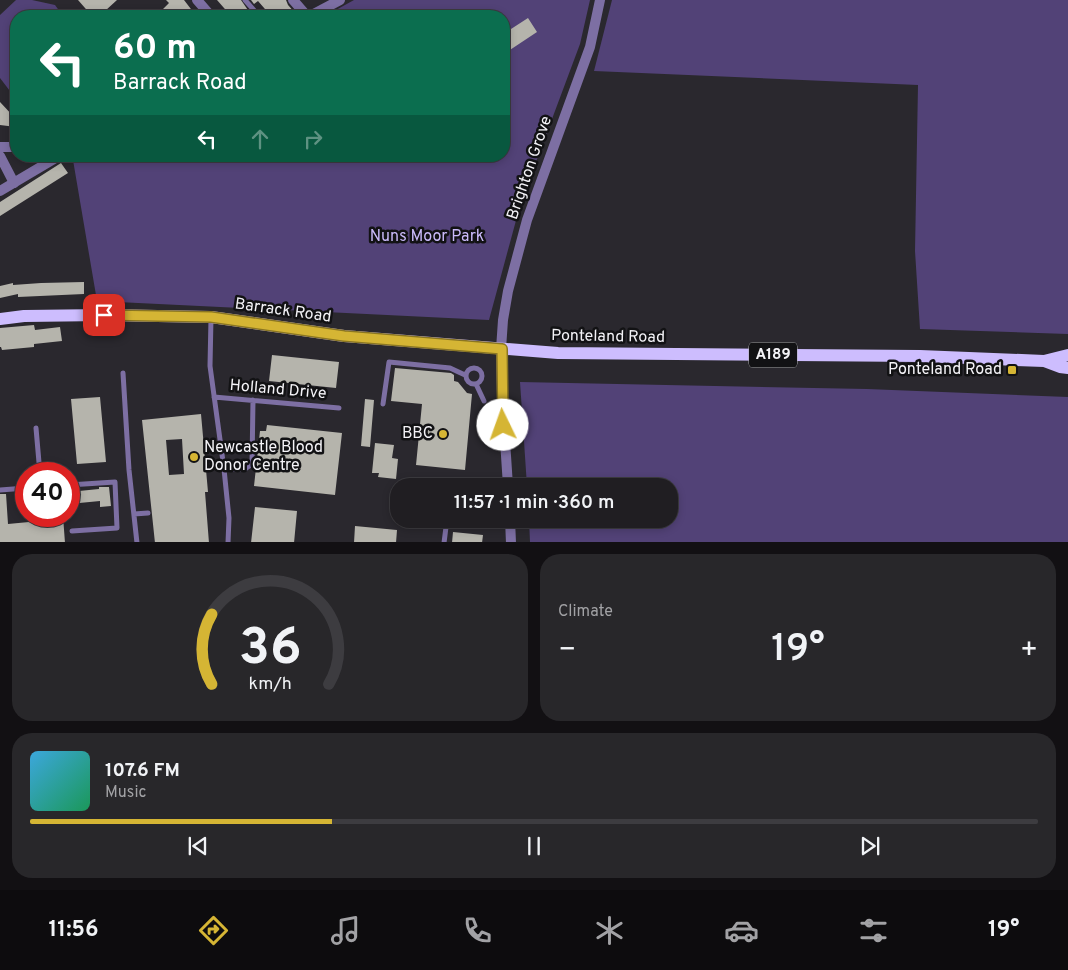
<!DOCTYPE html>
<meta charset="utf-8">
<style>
:root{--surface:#201e22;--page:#28272a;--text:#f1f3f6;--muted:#a2a2a5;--line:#3d3c40;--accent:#d5b534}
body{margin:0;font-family:Overpass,sans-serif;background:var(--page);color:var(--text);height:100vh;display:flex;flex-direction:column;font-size:19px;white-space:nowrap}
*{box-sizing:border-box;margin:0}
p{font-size:16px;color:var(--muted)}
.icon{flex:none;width:28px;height:28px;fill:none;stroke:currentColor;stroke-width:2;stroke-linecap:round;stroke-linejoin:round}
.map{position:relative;height:542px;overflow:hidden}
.drawer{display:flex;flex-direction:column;gap:12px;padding:12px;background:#121013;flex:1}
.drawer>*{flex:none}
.banner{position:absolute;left:10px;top:10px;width:500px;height:152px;border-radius:20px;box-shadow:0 2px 8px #0003,0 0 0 1px var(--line);background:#0b6e4f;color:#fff;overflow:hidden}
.speed{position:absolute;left:15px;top:462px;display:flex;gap:10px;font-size:25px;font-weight:700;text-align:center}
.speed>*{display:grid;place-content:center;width:65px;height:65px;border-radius:50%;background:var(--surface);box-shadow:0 2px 8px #0003,0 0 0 1px var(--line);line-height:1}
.speed .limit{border:8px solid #d22;background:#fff;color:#111}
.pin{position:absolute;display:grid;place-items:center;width:42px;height:42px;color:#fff;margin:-21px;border-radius:10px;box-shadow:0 2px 8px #0006}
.me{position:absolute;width:55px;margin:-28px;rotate:357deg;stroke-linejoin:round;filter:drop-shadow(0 0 4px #0008)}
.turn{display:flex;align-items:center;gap:18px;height:105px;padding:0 20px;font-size:22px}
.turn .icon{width:65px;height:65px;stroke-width:2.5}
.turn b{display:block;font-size:35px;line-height:42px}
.lanes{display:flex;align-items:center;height:48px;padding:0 20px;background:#0003;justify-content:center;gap:25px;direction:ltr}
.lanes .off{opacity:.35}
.big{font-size:38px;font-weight:600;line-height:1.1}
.drawer .card{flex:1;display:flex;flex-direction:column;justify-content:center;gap:8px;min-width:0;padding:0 18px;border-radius:20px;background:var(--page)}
.drawer .dial{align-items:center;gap:0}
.dial svg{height:130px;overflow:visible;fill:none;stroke:var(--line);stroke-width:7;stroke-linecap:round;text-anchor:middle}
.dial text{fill:var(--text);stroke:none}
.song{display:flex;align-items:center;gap:15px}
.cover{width:60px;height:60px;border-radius:8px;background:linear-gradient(135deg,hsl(200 70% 55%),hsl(150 70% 35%))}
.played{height:5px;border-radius:2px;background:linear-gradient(90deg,var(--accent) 30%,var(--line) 30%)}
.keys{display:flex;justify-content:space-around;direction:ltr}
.heat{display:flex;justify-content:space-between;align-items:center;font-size:28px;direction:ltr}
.drawer .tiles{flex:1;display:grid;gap:12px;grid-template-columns:1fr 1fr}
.card:last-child{grid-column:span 2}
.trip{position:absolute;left:390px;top:478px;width:288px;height:50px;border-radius:20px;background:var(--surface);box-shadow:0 2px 8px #0003,0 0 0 1px var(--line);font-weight:600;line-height:50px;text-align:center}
.tab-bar{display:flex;height:80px;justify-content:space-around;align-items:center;background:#0d0c0e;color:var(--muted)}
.tab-bar .icon{width:35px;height:35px}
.tab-bar .selected{color:var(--accent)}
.tab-bar b{font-size:22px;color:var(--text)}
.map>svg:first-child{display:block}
.green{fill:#524277}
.building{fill:#b5b4ac;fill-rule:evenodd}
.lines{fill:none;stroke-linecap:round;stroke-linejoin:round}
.service{stroke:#7d6fa3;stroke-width:5}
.minor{stroke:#7d6fa3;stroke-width:10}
.tertiary{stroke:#7d6fa3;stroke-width:10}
.primary{stroke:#cdbdfe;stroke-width:12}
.route-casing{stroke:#8a7622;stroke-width:12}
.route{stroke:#d5b534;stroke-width:9}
.poi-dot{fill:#d5b534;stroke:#121214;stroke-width:2}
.labels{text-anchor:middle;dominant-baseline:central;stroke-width:5;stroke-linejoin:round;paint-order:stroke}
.shield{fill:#121214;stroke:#b0b0b3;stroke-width:1}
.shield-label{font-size:15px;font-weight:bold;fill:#f4f3f7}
.street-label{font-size:16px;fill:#f4f3f7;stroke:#121214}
.park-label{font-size:16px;fill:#cabafa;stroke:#121214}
.poi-label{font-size:16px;fill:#f4f3f7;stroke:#121214;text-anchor:end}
</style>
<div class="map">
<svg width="1068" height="543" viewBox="0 0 1068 543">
<rect width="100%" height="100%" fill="#2a282e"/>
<!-- green -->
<path class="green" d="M16 0H32L55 5 63 16H16V99L0 78V15Z
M354 0H590L580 44 521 202 489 320 97 301 73 160 79 156H504V16H325Z
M612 0H1068V334L920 329 915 251 918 85 594 71Z
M520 382 867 389 1068 397V542H530L529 519H669V486H527Z"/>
<!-- building -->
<path class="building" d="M78 0H117L105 11 110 16H92Z
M166 0H184L194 13 191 16H156L169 3Z
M217 0H241L252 16H231Z
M251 0H286L288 5 296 14 291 16H271L258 1 254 4Z
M528 18 537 32 504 54V21L511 29Z
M0 102 14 117H16V127L0 125Z
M61 163 68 173 0 216V202Z
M84 282V294L18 297V294L0 298V286L13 283V285L41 283Z
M34 325 35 330 60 327 62 341 34 344V347L2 350 1 347H0V328Z
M272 355 339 362 336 388 269 381Z
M395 368 451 373 454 375V381L458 382 467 393 472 394 465 470 416 465 422 404 391 401Z
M100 397 106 462 77 464 71 399Z
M365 399 374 400 370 447 361 446Z
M201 414 208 492H205L209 543H155L142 420ZM182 439 184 474 169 475 166 440Z
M267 425 342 433 335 495 254 486 260 431H266Z
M375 443 394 445 392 458 398 459 396 479 378 477 379 473H372Z
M99 487H109L111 506 100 507V501L69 504V492L99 489Z
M0 494H6L8 524 50 520V516H63L65 543H0Z
M255 507 297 511 294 543H251Z
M355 526 397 530 396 543H354Z
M453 532 483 535 482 543H452Z"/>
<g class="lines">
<!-- service -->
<path class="service" d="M245 0 259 16
M211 318 210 366 224 469 229 518 228 543
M466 376a8 8 0 1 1 16 0a8 8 0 1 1-16 0Z
M123 373 129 470 137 543
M476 384 484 401
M214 397 339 408
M383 404 389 362 450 368 465 375
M36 428 40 474
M224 469H245L252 464 253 400
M458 481V486
M69 485 115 482 117 528 72 531
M0 490 26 488
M134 514 148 513
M444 543 447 519"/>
<!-- minor -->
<path class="minor" d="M197 0 211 16
M293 0 307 16
M0 147H16
M0 156 14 183"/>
<!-- tertiary -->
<path class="tertiary" d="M310 16 340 0
M0 191 59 156
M508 486 502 395 501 349 503 320 508 291 527 220 590 47 600 0
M510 519 511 543"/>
<!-- primary -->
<path class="primary" d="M0 319 24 316 104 315 211 317 344 336 558 353 920 356 1044 361 1068 355
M1044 361 1060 367 1068 368"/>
</g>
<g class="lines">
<!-- route casing -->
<g class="route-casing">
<path id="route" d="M104 315 211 317 344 336 502 349 503 425"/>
</g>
<!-- route -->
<use href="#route" class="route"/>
</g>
<!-- markers -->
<g class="poi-dot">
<rect x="1007" y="365" width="10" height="10" rx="2.5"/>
<circle cx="443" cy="434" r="5"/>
<circle cx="194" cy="457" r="5"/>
</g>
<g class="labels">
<!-- shield labels -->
<rect class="shield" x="749" y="342.5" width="48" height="25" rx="4"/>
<g class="shield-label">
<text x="773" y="355">A189</text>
</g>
<!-- street labels -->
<g class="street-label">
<text transform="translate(530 168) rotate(-71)">Brighton Grove</text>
<text transform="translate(283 311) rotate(8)">Barrack Road</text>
<text transform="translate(608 337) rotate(1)">Ponteland Road</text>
<text transform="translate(278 390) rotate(5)">Holland Drive</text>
</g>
<!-- park labels -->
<g class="park-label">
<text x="427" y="237">Nuns Moor Park</text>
</g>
<!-- poi labels -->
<g class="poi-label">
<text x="1002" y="370">Ponteland Road</text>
<text x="433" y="434">BBC</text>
<text x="204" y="448" text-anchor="start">Newcastle Blood<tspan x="204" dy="18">Donor Centre</tspan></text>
</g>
</g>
</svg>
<div class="speed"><div class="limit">40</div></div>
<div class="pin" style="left:104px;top:315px;background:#d93025"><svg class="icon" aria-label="arrive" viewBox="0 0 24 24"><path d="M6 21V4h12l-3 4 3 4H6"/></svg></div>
<svg class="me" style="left:503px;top:425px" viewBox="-20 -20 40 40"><circle r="19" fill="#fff"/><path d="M0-13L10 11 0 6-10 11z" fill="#d5b534"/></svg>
<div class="trip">11:57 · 1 min · 360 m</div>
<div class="banner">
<div class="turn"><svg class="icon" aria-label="left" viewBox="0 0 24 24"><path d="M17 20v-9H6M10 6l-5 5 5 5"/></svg><div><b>60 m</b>Barrack Road</div></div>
<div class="lanes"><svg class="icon" aria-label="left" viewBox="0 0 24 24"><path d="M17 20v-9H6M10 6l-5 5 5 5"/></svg><svg class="icon off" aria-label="ahead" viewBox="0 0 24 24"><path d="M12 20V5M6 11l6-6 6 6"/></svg><svg class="icon off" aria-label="right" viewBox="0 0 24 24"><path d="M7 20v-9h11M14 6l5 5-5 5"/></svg></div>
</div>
</div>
<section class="drawer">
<div class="tiles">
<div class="card dial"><svg viewBox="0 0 100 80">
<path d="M14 69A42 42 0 1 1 86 69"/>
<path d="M14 69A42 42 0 0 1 14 26" stroke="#d5b534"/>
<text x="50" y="56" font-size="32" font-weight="700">36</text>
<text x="50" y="72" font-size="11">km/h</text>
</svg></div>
<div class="card"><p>Climate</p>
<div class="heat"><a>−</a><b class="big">19°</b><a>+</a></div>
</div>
<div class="card">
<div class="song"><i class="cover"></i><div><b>107.6 FM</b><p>Music</p></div></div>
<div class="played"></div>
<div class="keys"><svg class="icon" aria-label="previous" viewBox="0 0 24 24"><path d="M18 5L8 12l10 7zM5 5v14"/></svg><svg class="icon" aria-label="pause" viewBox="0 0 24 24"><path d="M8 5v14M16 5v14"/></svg><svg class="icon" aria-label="next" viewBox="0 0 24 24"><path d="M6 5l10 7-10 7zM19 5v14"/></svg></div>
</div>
</div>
</section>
<nav class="tab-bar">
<b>11:56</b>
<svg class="icon selected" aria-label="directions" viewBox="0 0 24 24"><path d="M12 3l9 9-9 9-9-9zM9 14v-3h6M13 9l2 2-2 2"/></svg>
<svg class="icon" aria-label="music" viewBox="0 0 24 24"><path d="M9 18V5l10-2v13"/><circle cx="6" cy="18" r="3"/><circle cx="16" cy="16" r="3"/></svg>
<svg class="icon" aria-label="phone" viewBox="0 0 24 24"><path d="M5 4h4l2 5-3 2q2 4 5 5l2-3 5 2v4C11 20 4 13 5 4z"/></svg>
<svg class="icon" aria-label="climate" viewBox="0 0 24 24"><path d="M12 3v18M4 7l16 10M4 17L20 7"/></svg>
<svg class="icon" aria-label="car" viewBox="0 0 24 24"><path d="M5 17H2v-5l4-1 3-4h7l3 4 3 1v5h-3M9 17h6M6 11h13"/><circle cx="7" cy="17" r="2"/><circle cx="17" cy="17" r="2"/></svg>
<svg class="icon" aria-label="filters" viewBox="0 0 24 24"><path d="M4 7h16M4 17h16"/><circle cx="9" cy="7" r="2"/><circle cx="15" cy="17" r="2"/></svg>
<b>19°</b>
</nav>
